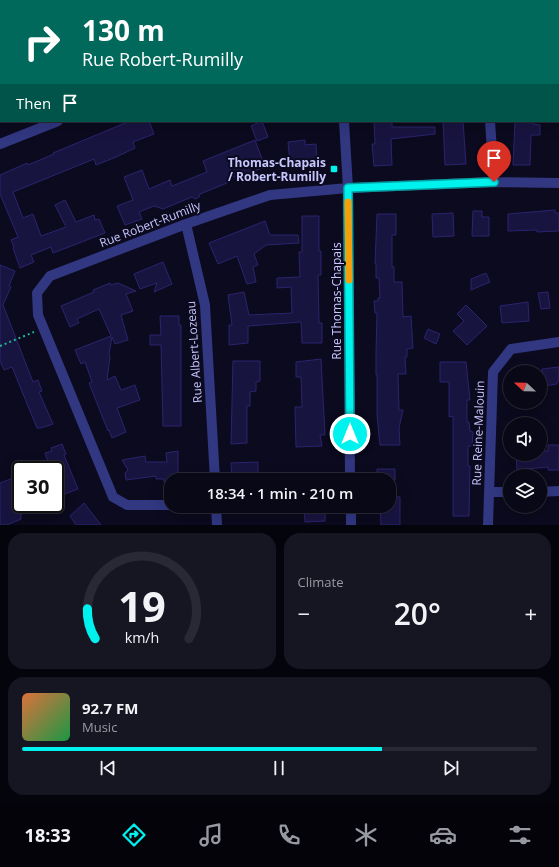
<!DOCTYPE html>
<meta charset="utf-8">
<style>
:root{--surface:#080816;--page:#161623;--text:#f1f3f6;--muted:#989aa1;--line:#292935;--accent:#00f2ee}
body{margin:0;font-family:"Open Sans",sans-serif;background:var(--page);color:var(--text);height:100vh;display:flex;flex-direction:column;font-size:15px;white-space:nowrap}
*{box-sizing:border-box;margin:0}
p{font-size:13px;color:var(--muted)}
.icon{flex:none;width:22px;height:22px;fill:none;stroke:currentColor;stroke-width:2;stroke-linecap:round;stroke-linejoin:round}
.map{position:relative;height:525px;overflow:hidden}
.drawer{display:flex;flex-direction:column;gap:8px;padding:8px;background:#04040c;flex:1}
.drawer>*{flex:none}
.top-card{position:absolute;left:0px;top:0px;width:559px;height:122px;box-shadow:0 4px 16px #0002,0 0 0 1px var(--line);background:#00695c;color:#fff;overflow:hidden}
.needle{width:26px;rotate:292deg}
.fabs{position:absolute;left:503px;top:365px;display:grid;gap:8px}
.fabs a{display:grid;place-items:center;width:44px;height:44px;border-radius:50%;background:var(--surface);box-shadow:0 4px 16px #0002,0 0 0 1px var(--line);font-size:20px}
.speed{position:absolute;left:12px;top:461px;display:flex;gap:8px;font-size:20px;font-weight:700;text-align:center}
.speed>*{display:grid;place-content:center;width:52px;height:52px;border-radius:50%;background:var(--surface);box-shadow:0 4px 16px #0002,0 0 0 1px var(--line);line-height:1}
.speed .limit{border:2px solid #111;border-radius:6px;background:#fff;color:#111}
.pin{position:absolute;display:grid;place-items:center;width:34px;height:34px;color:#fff;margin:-41px -17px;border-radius:50% 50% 50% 0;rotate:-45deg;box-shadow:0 0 4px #0007}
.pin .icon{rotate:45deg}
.me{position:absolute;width:44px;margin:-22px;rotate:0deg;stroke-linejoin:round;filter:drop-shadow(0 0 3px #0008)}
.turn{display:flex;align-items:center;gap:14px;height:84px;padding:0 16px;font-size:18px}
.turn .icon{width:52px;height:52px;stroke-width:2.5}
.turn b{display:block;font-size:28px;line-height:34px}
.then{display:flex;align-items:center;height:38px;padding:0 16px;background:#0003;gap:8px;font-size:15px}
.big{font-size:30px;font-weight:600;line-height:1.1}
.drawer .widget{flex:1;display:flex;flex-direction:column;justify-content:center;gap:6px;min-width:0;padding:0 14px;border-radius:16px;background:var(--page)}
.drawer .dial{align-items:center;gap:0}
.dial svg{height:104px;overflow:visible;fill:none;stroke:var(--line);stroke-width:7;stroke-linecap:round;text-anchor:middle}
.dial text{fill:var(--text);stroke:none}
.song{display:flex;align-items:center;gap:12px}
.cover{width:48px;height:48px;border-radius:6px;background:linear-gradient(135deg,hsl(20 70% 55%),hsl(140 70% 35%))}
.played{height:4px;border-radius:2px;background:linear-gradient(90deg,var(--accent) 70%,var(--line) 70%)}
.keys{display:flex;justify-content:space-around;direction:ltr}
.heat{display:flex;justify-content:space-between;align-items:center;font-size:22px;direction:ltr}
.drawer .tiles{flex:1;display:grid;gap:8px;grid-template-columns:1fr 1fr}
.widget:last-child{grid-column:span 2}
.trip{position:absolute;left:164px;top:473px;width:232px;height:40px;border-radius:16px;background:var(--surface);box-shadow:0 4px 16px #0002,0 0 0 1px var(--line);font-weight:600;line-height:40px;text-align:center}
.tab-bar{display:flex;height:64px;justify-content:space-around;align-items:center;background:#030309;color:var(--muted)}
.tab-bar .icon{width:28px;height:28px}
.tab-bar .active{color:var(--accent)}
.tab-bar b{font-size:18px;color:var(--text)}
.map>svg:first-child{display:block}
.building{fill:#181440;stroke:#2b246e}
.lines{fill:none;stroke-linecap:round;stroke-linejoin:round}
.path{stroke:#22b79d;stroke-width:2;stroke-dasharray:2 3;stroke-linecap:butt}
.minor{stroke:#313781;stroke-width:10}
.route-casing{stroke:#009d9b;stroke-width:10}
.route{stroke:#00f2ee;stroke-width:7}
.slow{stroke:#f59e0b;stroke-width:7}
.poi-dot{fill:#00f2ee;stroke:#0b0a1e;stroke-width:1.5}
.labels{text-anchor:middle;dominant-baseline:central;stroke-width:4;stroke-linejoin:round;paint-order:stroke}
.poi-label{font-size:12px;font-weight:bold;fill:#c7c7ff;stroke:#0b0a1e;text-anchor:end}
.street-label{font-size:12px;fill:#c7c7ff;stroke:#0b0a1e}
</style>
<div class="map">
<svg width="559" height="525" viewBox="0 0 559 525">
<rect width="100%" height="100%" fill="#0b0a1e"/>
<!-- building -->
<path class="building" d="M130 121H149L154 134 133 142 135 148 116 157 96 165 94 159 13 192 23 218 33 214 41 236 66 227 55 205 65 200 76 222 94 215 95 220 99 219 105 233 53 253 51 247 31 255 34 262 20 268 13 248 14 247 11 240 18 237 0 194V175L27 163 28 165 54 154 53 153Z
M262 121 268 137 257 141 251 126Z
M374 121H392V127H435V134L391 139 392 165 374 166 372 144H375Z
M443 121H463L466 164 445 165Z
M515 121H533V124L540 125V135H531L530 165H513Z
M255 140 265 167 246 174 245 172 227 180V183L200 194 199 197 195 199 192 197 163 209 154 206 139 212 142 219 125 225 117 206 133 200 124 177 142 170 149 189 170 180 172 186 207 172 203 161Z
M305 140V145L316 144 317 165 298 166V162L290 163 288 142Z
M555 210V213H559V231L537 232V230L508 231V214Z
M473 211H482V217H489V236H472Z
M453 213 454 236 433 237 432 214Z
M377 214H396V235H392V267H394V282H402L403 317 411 316 413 348 407 349V357H405L406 374H398L399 410H403L399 428 400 445H380L377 415V375H376V353L377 313H375L374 301H378V298H380L379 278H376V264H375Z
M302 216H319V251H321V275H318L319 323H322V343H302L301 322 248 326V343L229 345V325H232L228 295 244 292 249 315 292 313 291 287 277 288V278L300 277 299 252H302Z
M265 221 270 235H298L299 243 266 245 254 254 258 265 253 267 256 282 247 284 237 256 218 264 209 243Z
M163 262 172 284 154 292 157 283 140 289 134 274Z
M0 265 15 271 9 286 11 287 3 305 33 382 38 380 42 391 39 392 53 424 41 428H37L12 367 4 370 0 361Z
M486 273 490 282 471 290V279Z
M110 283 111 285 118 283 136 291 126 294 133 311 121 315 128 340 115 344 112 337 109 354 110 357 107 380 115 376 121 390 135 385 140 400 117 408 126 432 112 438 109 430 108 431 89 383 92 382 85 362 81 364 75 350 111 336 99 309 77 319 79 323 70 327 61 306 94 292 93 290Z
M548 292 550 308 541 309 538 293Z
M528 302 529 321 502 323 500 306Z
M466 305 487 326 467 345 453 331 464 321 457 314Z
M160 316H179V325H181V426H163L161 345H150V335H161Z
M428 329 440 334 436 344 424 338Z
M321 359 325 435H320L322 446 296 447 295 407H302L301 377H296V362Z
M233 361H260V381L256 382V391L250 392V406H247V443L231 444Z
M440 362H466L470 400H467V422H469L470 431 473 432 472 446H468V466H470L469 516H453V416L449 417V382H440Z
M559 367V381L557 382V384L544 386 542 369Z
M62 444 66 454 64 455 78 489 62 495 55 478V470H51L45 453 52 451 51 448Z
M548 445H559V470H548V467L517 470 516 454H540V451H548Z
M178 451V480L164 482V479H156V476L126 480 125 473 128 470 122 460 145 456 146 462H167L166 453Z
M258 462V473H257V480H232L231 463Z
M377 469H395V480H377Z
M21 475V505L23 511 21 512V519L7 525H0V483Z
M389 497H400V525H381L380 506H389Z
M84 503 101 525H76L70 516Z
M304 506H325V521L305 522Z"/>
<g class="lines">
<!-- path -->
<path class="path" d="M0 346 34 332"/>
<!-- minor -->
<path class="minor" d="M198 0V1
M337 0V1
M344 121 348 188 350 480
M490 121 494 182
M0 144 58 121
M186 224 205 305 215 480
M489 492H510
M540 492 559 491
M171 505H127L113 497 38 315 37 293 50 276 186 224 270 195 348 188 494 182 559 183
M216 506 217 525
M351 506V525
M488 525 493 372 511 349 559 342"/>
</g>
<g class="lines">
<!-- route casing -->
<g class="route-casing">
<path id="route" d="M350 434 348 188 494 182"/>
</g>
<!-- route -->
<use href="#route" class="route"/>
<!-- slow -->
<path class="slow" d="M348 202 349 280"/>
</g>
<!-- markers -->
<rect class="poi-dot" x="330" y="165" width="8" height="8" rx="2"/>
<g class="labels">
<!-- poi labels -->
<g class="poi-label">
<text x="326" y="162">Thomas-Chapais<tspan x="326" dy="14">/ Robert-Rumilly</tspan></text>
</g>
<!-- street labels -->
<g class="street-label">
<text transform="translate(150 224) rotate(-21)">Rue Robert-Rumilly</text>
<text transform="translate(336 301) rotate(-90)">Rue Thomas-Chapais</text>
<text transform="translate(194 352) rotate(-94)">Rue Albert-Lozeau</text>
<text transform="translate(478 433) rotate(-88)">Rue Reine-Malouin</text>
</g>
</g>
</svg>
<div class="fabs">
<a><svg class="needle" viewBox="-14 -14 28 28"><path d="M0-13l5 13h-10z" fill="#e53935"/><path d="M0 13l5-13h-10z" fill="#989aa1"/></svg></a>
<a><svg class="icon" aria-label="sound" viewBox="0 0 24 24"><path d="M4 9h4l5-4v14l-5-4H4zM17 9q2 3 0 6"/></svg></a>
<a><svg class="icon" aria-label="layers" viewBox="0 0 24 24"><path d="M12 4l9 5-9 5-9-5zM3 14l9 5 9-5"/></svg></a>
</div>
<div class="speed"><div class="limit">30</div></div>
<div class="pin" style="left:494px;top:182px;background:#d93025"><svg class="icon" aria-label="arrive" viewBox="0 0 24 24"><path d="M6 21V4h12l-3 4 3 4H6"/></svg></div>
<svg class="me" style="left:350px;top:434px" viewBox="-20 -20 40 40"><circle r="17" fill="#00f2ee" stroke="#fff" stroke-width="3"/><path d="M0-11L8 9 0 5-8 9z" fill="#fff"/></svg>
<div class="trip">18:34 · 1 min · 210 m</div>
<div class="top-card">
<div class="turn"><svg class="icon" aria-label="right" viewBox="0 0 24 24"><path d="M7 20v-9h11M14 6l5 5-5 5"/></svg><div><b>130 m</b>Rue Robert-Rumilly</div></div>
<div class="then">Then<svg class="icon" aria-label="arrive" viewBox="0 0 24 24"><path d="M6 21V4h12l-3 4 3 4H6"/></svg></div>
</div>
</div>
<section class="drawer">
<div class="tiles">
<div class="widget dial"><svg viewBox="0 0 100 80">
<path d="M14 69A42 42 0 1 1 86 69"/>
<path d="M14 69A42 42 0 0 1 8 46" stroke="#00f2ee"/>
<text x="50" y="56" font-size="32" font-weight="700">19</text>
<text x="50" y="72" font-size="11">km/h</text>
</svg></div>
<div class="widget"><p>Climate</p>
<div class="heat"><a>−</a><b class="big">20°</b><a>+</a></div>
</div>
<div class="widget">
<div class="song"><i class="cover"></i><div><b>92.7 FM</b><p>Music</p></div></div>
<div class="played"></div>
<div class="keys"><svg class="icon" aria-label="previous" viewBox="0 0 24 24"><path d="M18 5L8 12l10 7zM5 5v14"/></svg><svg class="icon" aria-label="pause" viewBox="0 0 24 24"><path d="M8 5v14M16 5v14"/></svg><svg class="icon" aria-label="next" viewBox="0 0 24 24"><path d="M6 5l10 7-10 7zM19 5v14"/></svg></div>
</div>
</div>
</section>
<nav class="tab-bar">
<b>18:33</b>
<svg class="icon active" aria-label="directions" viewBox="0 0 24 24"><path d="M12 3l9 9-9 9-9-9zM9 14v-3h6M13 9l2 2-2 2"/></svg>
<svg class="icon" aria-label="music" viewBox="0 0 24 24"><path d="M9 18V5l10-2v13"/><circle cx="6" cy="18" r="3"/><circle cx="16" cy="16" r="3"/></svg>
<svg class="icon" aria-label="phone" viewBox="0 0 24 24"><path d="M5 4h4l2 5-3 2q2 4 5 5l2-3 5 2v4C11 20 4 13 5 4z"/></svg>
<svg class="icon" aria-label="climate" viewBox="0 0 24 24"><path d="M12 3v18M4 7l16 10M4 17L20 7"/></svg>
<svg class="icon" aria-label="car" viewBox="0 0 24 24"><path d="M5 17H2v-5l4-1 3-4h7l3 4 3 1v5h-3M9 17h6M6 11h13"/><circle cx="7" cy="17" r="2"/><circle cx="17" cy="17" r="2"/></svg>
<svg class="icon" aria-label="filters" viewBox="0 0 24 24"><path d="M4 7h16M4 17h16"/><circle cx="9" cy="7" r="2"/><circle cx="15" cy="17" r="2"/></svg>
</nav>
